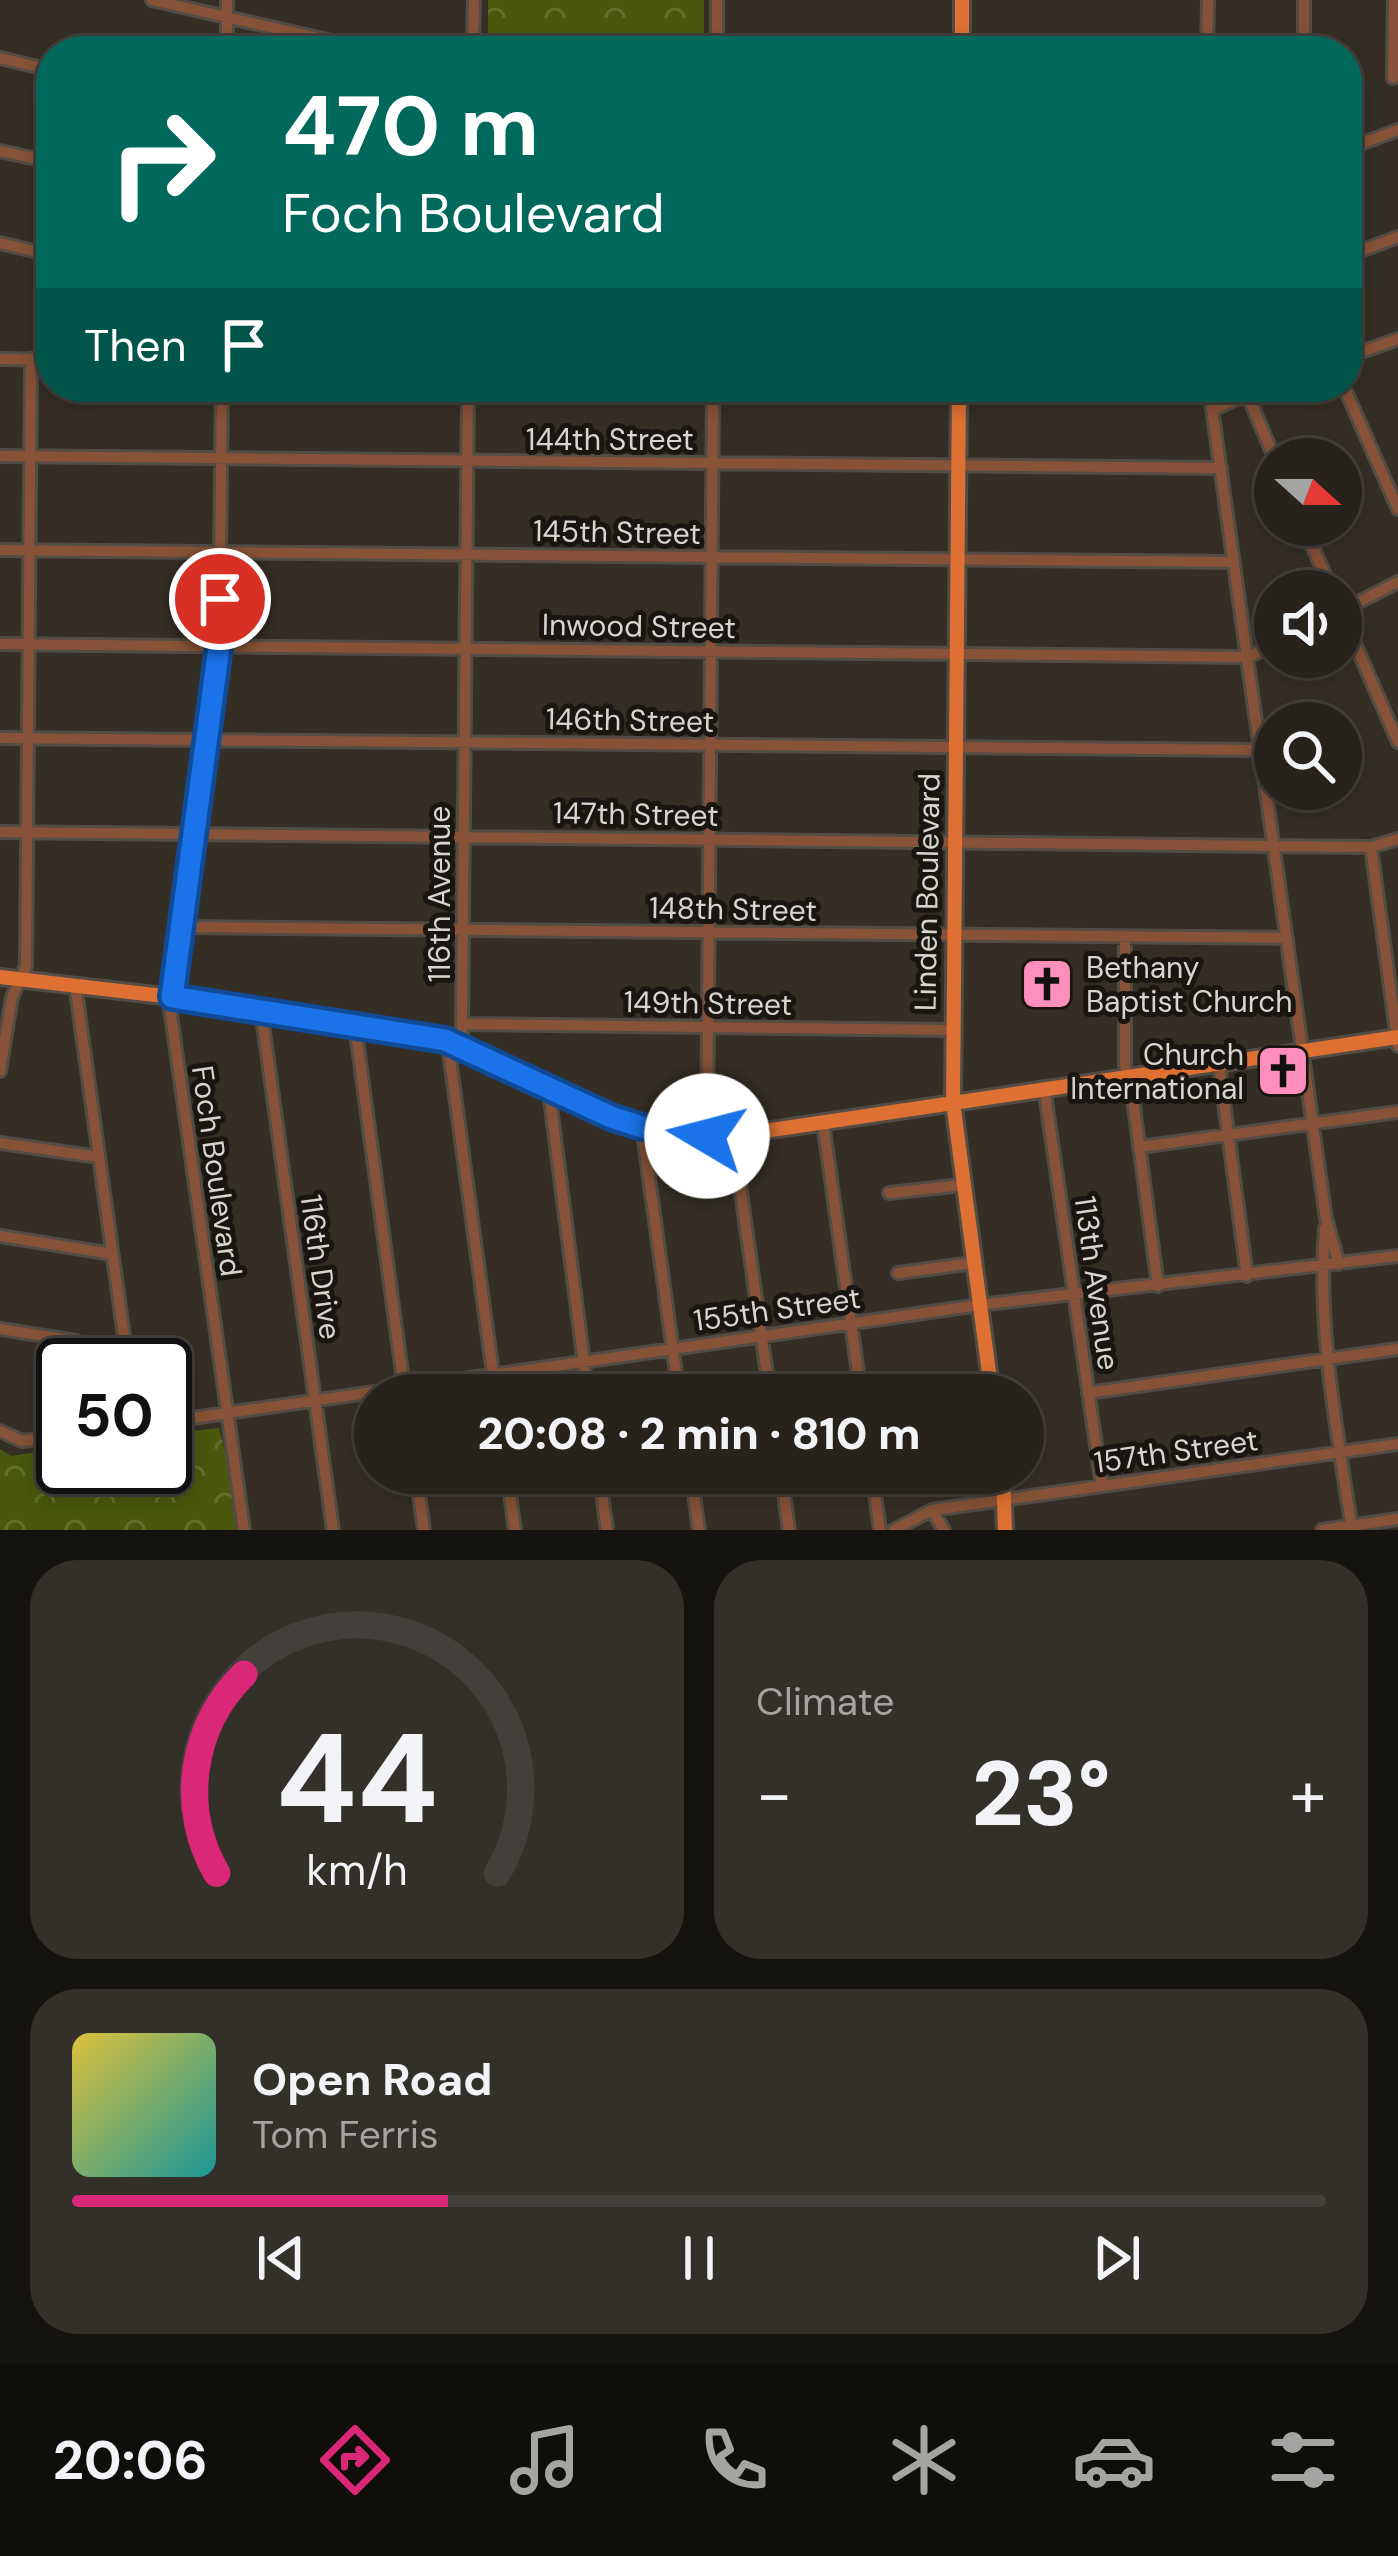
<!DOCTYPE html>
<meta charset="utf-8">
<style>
:root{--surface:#27221c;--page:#332f29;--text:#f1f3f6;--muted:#a4a4a3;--line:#433f3b;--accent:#db2777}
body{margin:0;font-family:"DM Sans",sans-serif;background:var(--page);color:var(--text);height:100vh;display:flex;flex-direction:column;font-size:45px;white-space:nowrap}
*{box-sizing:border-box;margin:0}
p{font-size:39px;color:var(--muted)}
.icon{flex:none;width:66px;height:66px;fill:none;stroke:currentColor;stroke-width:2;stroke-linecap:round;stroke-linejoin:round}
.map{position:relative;height:1530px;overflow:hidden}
.drawer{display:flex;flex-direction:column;gap:30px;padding:30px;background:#15130f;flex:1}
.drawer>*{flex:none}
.banner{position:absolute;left:36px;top:36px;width:1326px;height:366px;border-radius:48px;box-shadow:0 6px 18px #0003,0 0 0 3px var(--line);background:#00695c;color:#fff;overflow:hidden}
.needle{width:78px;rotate:111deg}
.tools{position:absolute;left:1254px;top:438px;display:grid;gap:24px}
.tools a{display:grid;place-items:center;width:108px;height:108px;border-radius:50%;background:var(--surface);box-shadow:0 6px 18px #0003,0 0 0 3px var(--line);font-size:60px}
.speed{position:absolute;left:36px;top:1338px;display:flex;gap:24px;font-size:60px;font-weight:700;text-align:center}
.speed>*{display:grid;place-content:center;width:156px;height:156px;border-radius:50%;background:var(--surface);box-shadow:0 6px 18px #0003,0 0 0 3px var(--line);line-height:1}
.speed .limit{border:6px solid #111;border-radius:18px;background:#fff;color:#111}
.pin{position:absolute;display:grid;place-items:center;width:102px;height:102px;color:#fff;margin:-51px;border:6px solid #fff;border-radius:50%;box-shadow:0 3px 12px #0007}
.me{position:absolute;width:132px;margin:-66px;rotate:278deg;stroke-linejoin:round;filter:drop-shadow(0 0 9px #0008)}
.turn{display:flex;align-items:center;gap:42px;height:252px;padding:0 48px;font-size:54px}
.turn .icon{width:156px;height:156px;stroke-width:2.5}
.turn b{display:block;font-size:84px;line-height:102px}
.then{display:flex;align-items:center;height:114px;padding:0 48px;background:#0003;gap:24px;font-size:45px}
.big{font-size:90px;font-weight:800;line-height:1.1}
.drawer .tile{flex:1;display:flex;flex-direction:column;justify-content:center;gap:18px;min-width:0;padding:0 42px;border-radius:48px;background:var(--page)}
.drawer .dial{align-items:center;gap:0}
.dial svg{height:312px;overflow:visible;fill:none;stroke:var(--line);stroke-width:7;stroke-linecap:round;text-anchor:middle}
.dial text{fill:var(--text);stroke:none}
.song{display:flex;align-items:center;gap:36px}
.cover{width:144px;height:144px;border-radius:18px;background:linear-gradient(135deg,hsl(50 70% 55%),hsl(180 70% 35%))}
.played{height:12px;border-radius:6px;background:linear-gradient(90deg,var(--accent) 30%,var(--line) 30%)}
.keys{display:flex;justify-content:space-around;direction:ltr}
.heat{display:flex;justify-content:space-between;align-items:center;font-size:66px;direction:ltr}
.drawer .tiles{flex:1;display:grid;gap:30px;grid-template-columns:1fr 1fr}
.tile:last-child{grid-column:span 2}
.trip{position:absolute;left:354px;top:1374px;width:690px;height:120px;border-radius:60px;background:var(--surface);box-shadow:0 6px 18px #0003,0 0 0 3px var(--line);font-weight:800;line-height:120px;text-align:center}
.dock{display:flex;height:192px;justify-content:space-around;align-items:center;background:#100e0b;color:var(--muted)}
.dock .icon{width:84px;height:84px}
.dock .selected{color:var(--accent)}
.dock b{font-size:54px;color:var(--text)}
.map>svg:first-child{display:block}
.park{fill:url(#park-crowns)}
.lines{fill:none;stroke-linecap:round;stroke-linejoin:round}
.minor-casing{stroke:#524c44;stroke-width:16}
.major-casing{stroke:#524c44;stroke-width:20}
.minor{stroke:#875237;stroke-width:10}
.major{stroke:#dd7032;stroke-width:14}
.route-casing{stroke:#114b97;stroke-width:30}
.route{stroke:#1a73e8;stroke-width:21}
.labels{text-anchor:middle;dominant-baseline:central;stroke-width:10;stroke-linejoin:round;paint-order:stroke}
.street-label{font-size:30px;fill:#d8d4cf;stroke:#191612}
.poi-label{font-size:30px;fill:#d8d4cf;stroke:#191612;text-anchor:start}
</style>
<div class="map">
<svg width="1398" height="1530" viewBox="0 0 1398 1530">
<defs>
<pattern id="park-crowns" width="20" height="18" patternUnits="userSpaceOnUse" patternTransform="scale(3)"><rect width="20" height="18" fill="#49580c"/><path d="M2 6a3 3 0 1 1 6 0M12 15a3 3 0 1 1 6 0" fill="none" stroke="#626f2e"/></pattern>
</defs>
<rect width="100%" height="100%" fill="#342e25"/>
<!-- park -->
<path class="park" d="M488 0H704V51H488Z
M219 1428 233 1480 241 1530H0V1449L11 1456 63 1448V1467H165V1434Z"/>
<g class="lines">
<!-- minor casing -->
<g class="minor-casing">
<path id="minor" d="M152 0 375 51
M227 51V0
M473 51 474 0
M717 51V0
M1207 51 1208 0
M1304 51V0
M0 58 51 70
M1393 78 1394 0
M1347 149 1398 130
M0 151 51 162
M0 243 51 255
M1347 256 1398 237
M1347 357 1398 339
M0 359 51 360
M222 387 219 647 170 1008 244 1530
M468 387 462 1024V1035L449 1052 496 1395
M1209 387 1326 1219 1339 1264
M1244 387 1275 459
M1344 387 1398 509
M1212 410 1265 387
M0 456 1221 468
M1303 525 1332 591
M0 550 1234 562
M1341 611 1398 582
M1341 612 1398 742
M0 644 1248 657 1275 644
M0 738 1259 750
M0 832 1371 847 1398 839
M1371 847 1398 1046
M181 927 1286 938
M1125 937V1066L1132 1092 1158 1286
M75 984 128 1365
M261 1010 333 1530
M462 1024 952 1030
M355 1025 405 1395
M1219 1065 1247 1276
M0 1071 12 997 26 966 31 359
M1044 1087 1102 1486
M549 1091 588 1395
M823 1122 861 1395
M642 1127 679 1395
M707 1136 713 387
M733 1137 770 1395
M0 1143 98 1157
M1139 1147 1398 1112
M889 1193 962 1185
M1325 1228C1317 1329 1337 1430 1352 1530
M0 1236 112 1254
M898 1273 973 1263
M0 1329 76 1341
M1088 1393 1398 1349
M165 1422 979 1305 1398 1256
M0 1431 22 1441 63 1436
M416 1473 424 1530
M507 1473 515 1530
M599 1473 607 1530
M691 1473 699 1530
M781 1473 789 1530
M872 1473 880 1530
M932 1510 944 1530
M894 1530 932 1510 1398 1444
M1322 1530 1398 1519"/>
</g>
<!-- major casing -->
<g class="major-casing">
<path id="major" d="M962 51V0
M959 387 953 1102 992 1395
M0 977 172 997 445 1040 576 1103 636 1125 724 1137 1398 1037
M1003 1473 1005 1530"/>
</g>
<!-- minor -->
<use href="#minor" class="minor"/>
<!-- major -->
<use href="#major" class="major"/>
</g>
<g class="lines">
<!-- route casing -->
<g class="route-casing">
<path id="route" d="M220 599 219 647 172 997 445 1040 611 1117 642 1127 707 1136"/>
</g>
<!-- route -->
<use href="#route" class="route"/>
</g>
<!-- icons -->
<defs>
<g id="church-square" transform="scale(2.7)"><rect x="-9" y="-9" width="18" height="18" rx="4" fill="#fe8ebb" stroke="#191612"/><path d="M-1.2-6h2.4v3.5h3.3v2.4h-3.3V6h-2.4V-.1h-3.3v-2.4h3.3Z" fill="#111"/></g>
</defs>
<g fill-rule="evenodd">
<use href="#church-square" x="1047" y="984"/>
<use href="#church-square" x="1283" y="1071"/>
</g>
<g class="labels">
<!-- street labels -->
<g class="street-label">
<text x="610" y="439">144th Street</text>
<text transform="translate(617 532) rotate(1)">145th Street</text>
<text transform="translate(639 626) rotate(1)">Inwood Street</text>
<text transform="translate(630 720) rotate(1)">146th Street</text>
<text transform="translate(636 814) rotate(1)">147th Street</text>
<text transform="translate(927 892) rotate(-89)">Linden Boulevard</text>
<text transform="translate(439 894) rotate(-90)">116th Avenue</text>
<text transform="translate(733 909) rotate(1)">148th Street</text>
<text transform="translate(708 1003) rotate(1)">149th Street</text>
<text transform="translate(217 1171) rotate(82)">Foch Boulevard</text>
<text transform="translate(321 1267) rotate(82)">116th Drive</text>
<text transform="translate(1097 1283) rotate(82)">113th Avenue</text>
<text transform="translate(777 1309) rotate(-8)">155th Street</text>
<text transform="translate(1176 1451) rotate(-8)">157th Street</text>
</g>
<!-- poi labels -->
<g class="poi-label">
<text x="1086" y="967">Bethany<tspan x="1086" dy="34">Baptist Church</tspan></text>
<text x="1244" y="1054" text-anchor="end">Church<tspan x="1244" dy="34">International</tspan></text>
</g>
</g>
</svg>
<div class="tools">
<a><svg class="needle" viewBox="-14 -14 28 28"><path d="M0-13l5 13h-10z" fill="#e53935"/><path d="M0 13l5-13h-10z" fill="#a4a4a3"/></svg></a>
<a><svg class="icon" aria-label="sound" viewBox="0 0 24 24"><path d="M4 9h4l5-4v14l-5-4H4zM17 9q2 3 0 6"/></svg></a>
<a><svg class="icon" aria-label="search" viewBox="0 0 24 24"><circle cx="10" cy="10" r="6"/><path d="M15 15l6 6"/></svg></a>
</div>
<div class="speed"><div class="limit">50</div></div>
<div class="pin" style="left:220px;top:599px;background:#d93025"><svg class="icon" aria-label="arrive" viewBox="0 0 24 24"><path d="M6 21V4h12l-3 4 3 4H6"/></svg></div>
<svg class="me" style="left:707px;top:1136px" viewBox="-20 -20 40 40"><circle r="19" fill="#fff"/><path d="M0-13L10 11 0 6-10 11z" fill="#1a73e8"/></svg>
<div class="trip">20:08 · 2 min · 810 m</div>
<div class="banner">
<div class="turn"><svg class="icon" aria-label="right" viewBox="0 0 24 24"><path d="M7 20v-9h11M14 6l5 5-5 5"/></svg><div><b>470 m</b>Foch Boulevard</div></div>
<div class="then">Then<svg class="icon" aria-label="arrive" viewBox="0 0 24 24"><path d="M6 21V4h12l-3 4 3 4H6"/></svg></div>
</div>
</div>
<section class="drawer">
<div class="tiles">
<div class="tile dial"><svg viewBox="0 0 100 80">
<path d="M14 69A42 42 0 1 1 86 69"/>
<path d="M14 69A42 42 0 0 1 21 18" stroke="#db2777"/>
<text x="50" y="56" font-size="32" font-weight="700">44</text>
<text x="50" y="72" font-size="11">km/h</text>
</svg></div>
<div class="tile"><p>Climate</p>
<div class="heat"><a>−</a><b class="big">23°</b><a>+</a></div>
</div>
<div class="tile">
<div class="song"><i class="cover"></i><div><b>Open Road</b><p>Tom Ferris</p></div></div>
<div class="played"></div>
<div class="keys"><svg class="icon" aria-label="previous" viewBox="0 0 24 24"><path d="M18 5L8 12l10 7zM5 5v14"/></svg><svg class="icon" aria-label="pause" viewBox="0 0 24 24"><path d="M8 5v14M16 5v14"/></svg><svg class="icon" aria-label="next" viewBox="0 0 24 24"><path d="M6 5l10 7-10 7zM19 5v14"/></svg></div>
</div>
</div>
</section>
<nav class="dock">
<b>20:06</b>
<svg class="icon selected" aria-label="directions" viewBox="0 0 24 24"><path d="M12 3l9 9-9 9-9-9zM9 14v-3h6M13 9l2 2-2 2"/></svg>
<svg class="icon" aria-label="music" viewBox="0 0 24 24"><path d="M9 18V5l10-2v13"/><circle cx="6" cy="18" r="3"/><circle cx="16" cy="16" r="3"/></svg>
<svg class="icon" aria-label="phone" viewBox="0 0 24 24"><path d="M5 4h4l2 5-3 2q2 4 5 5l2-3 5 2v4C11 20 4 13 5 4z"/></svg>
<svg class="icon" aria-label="climate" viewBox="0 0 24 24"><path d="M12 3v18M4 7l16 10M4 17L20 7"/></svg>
<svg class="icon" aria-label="car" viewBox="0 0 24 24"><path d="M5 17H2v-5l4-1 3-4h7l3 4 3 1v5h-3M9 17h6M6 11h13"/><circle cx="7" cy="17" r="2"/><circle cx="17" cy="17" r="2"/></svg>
<svg class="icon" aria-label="filters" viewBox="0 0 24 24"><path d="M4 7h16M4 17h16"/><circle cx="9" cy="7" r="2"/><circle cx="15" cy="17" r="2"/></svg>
</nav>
